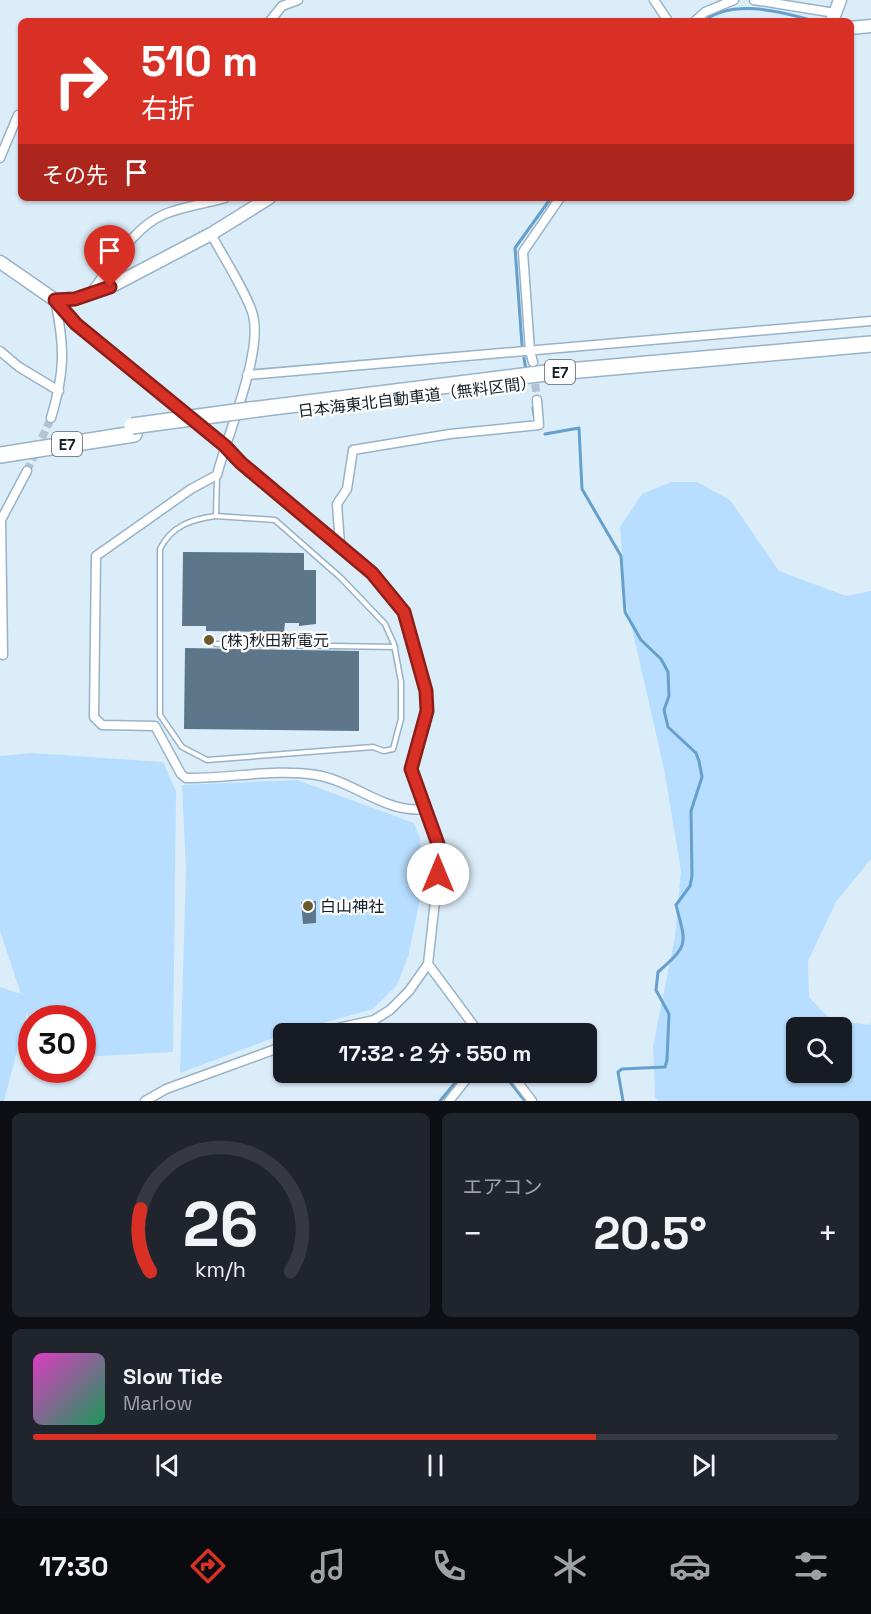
<!DOCTYPE html>
<html lang="ja">
<meta charset="utf-8">
<style>
:root{--surface:#171b24;--page:#20242c;--text:#f1f3f6;--muted:#9ea1a6;--line:#363941;--accent:#d93025}
body{margin:0;font-family:"Space Grotesk","Noto Sans JP",sans-serif;background:var(--page);color:var(--text);height:100vh;display:flex;flex-direction:column;font-size:22px;white-space:nowrap}
*{box-sizing:border-box;margin:0}
p{font-size:20px;color:var(--muted)}
.icon{flex:none;width:33px;height:33px;fill:none;stroke:currentColor;stroke-width:2;stroke-linecap:round;stroke-linejoin:round}
.map{position:relative;height:1101px;overflow:hidden}
.panel{display:flex;flex-direction:column;gap:12px;padding:12px;background:#0d0f14;flex:1}
.panel>*{flex:none}
.hud{position:absolute;left:18px;top:18px;width:836px;height:183px;border-radius:9px;box-shadow:0 2px 4px #0004;background:#d93025;color:#fff;overflow:hidden}
.fabs{position:absolute;left:786px;top:1017px;display:grid;gap:12px}
.fabs a{display:grid;place-items:center;width:66px;height:66px;border-radius:9px;background:var(--surface);box-shadow:0 2px 4px #0004;font-size:30px}
.speed{position:absolute;left:18px;top:1005px;display:flex;gap:12px;font-size:30px;font-weight:700;text-align:center}
.speed>*{display:grid;place-content:center;width:78px;height:78px;border-radius:50%;background:var(--surface);box-shadow:0 2px 4px #0004;line-height:1}
.speed .limit{border:9px solid #d22;background:#fff;color:#111}
.pin{position:absolute;display:grid;place-items:center;width:51px;height:51px;color:#fff;margin:-62px -26px;border-radius:50% 50% 50% 0;rotate:-45deg;box-shadow:0 0 6px #0007}
.pin .icon{rotate:45deg}
.me{position:absolute;width:66px;margin:-33px;rotate:0deg;stroke-linejoin:round;filter:drop-shadow(0 0 4px #0008)}
.turn{display:flex;align-items:center;gap:21px;height:126px;padding:0 24px;font-size:27px}
.turn .icon{width:78px;height:78px;stroke-width:2.5}
.turn b{display:block;font-size:42px;line-height:51px}
.then{display:flex;align-items:center;height:57px;padding:0 24px;background:#0003;gap:12px;font-size:22px}
.big{font-size:45px;font-weight:600;line-height:1.1}
.panel .tile{flex:1;display:flex;flex-direction:column;justify-content:center;gap:9px;min-width:0;padding:0 21px;border-radius:9px;background:var(--page)}
.panel .dial{align-items:center;gap:0}
.dial svg{height:156px;overflow:visible;fill:none;stroke:var(--line);stroke-width:7;stroke-linecap:round;text-anchor:middle}
.dial text{fill:var(--text);stroke:none}
.song{display:flex;align-items:center;gap:18px}
.cover{width:72px;height:72px;border-radius:9px;background:linear-gradient(135deg,hsl(310 70% 55%),hsl(150 70% 35%))}
.played{height:6px;border-radius:3px;background:linear-gradient(90deg,var(--accent) 70%,var(--line) 70%)}
.keys{display:flex;justify-content:space-around;direction:ltr}
.heat{display:flex;justify-content:space-between;align-items:center;font-size:33px;direction:ltr}
.panel .tiles{flex:1;display:grid;gap:12px;grid-template-columns:1fr 1fr}
.tile:last-child{grid-column:span 2}
.trip{position:absolute;left:273px;top:1023px;width:324px;height:60px;border-radius:9px;background:var(--surface);box-shadow:0 2px 4px #0004;font-weight:600;line-height:60px;text-align:center}
.tabs{display:flex;height:96px;justify-content:space-around;align-items:center;background:#090b0e;color:var(--muted)}
.tabs .icon{width:42px;height:42px}
.tabs .on{color:var(--accent)}
.tabs b{font-size:27px;color:var(--text)}
.map>svg:first-child{display:block}
.green{fill:#b7deff;fill-rule:evenodd}
.lines{fill:none;stroke-linecap:round;stroke-linejoin:round}
.stream{stroke:#659fcc;stroke-width:3}
.building{fill:#5e768a}
.street-tunnel{stroke:#b4c4d0;stroke-width:8;stroke-dasharray:8 4;stroke-linecap:butt}
.lane-casing{stroke:#98b2c7;stroke-width:7}
.street-casing{stroke:#98b2c7;stroke-width:11}
.secondary-casing{stroke:#98b2c7;stroke-width:15}
.highway-casing{stroke:#98b2c7;stroke-width:18}
.lane{stroke:#fff;stroke-width:4}
.street{stroke:#fff;stroke-width:8}
.secondary{stroke:#fff;stroke-width:12}
.highway{stroke:#fff;stroke-width:15}
.highway-bridge-casing{stroke:#98b2c7;stroke-width:18;stroke-linecap:butt}
.highway-bridge{stroke:#fff;stroke-width:15}
.route-casing{stroke:#8d1f18;stroke-width:15}
.route{stroke:#d93025;stroke-width:10}
.poi-dot{fill:#6a5b28;stroke:#fff;stroke-width:2}
.labels{text-anchor:middle;dominant-baseline:central;stroke-width:4.5;stroke-linejoin:round;paint-order:stroke}
.shield{fill:#fff;stroke:#5a6267;stroke-width:1.5}
.shield-label{font-size:15px;font-weight:bold;fill:#141e26}
.street-label{font-size:16px;fill:#141e26;stroke:#fff}
.poi-label{font-size:16px;fill:#141e26;stroke:#fff;text-anchor:start}
</style>
<div class="map">
<svg width="871" height="1101" viewBox="0 0 871 1101">
<rect width="100%" height="100%" fill="#dcedfa"/>
<!-- green -->
<path class="green" d="M671 482H697L730 500 779 571 846 596 871 591V859L836 902 808 961 809 997 831 1020 869 1025 871 1021V1101H659L655 1097 653 1046 675 937 681 871 664 769 626 602 620 527 642 494ZM796 1028H842V1072H796Z
M32 753 163 762 176 791 173 1052 83 1057 82 1018H32L31 1023 27 1013 4 1101H0V987L21 994 0 931V756Z
M297 780 414 823 420 839 423 885 408 957 397 985 373 1009 284 1034 180 1073 186 869 182 785Z"/>
<g class="lines">
<!-- stream -->
<path class="stream" d="M704 21C731 0 776 10 807 19
M522 345 515 248 551 198
M524 358 526 370
M533 408 534 415
M545 434 579 428 582 489 621 556 625 612 641 640 661 659 668 672 669 696 664 710 668 727 696 753 699 761 702 777 691 811 692 876 690 886 676 905C686 944 690 944 658 972L656 990 669 1014 667 1060 665 1067 622 1069 618 1072 623 1101
M502 1072 525 1101
M440 1101 464 1072"/>
</g>
<!-- building -->
<path class="building" d="M183 552 304 553V570H316V624L299 626V623H285L284 632 206 631V626H182Z
M185 648 359 651V731L184 729Z
M316 901V923L303 924 301 902Z"/>
<g class="lines">
<!-- street-tunnel -->
<path class="street-tunnel" d="M534 372 537 400
M27 471 51 418"/>
<!-- lane casing -->
<g class="lane-casing">
<path id="lane" d="M216 516C192 519 171 526 160 549V715L182 747 207 760 373 747 384 751 393 749 401 719V682L394 644 385 624 341 578 275 520 216 516 217 476
M216 644 395 647"/>
</g>
<!-- street casing -->
<g class="street-casing">
<path id="street" d="M654 0 668 21
M754 0 835 13
M270 21 282 6 298 0
M695 21 705 12 734 0
M0 158 18 115
M211 234C222 255 248 295 253 315 263 353 227 435 217 475L191 489 96 556 94 717 102 725 155 726 181 774 186 778C229 779 274 768 316 775 354 781 385 814 425 809
M91 292C112 266 133 227 165 214 185 206 205 204 225 198
M55 300 76 324 225 446 241 463 372 573 395 598 404 612 426 691 425 726 411 769 438 844V874L428 964 409 991 390 1010 374 1020 311 1034
M0 351 19 367 59 391
M533 362 530 351 523 252 560 198
M247 375 871 321
M51 418C65 372 65 347 55 300
M340 545 337 504 347 489 353 450 450 434 539 425 537 400
M3 655 1 520 27 471
M428 964 480 1034
M510 1072 532 1101
M145 1101 166 1089 284 1046
M449 1101 472 1072"/>
</g>
<!-- secondary casing -->
<g class="secondary-casing">
<path id="secondary" d="M832 21 840 0
M850 28 871 26
M0 262 55 300 75 299 110 287 211 234 269 198"/>
</g>
<!-- highway casing -->
<g class="highway-casing">
<path id="highway" d="M250 410 546 373 871 344
M0 455 134 434"/>
</g>
<!-- lane -->
<use href="#lane" class="lane"/>
<!-- street -->
<use href="#street" class="street"/>
<!-- secondary -->
<use href="#secondary" class="secondary"/>
<!-- highway -->
<use href="#highway" class="highway"/>
<!-- highway-bridge casing -->
<g class="highway-bridge-casing">
<path id="highway-bridge" d="M132 426 250 410"/>
</g>
<!-- highway-bridge -->
<use href="#highway-bridge" class="highway-bridge"/>
</g>
<g class="lines">
<!-- route casing -->
<g class="route-casing">
<path id="route" d="M110 287 75 299 55 300 76 324 225 446 241 463 372 573 404 612 426 691 427 711 411 769 438 844V874"/>
</g>
<!-- route -->
<use href="#route" class="route"/>
</g>
<!-- markers -->
<g class="poi-dot">
<circle cx="209" cy="640" r="6"/>
<circle cx="308" cy="906" r="6"/>
</g>
<g class="labels">
<!-- shield labels -->
<g class="shield">
<rect x="545" y="360" width="30" height="24" rx="4.5"/>
<rect x="52" y="432" width="30" height="24" rx="4.5"/>
</g>
<g class="shield-label">
<text x="560" y="372">E7</text>
<text x="67" y="444">E7</text>
</g>
<!-- street labels -->
<g class="street-label">
<text transform="translate(417 397) rotate(-7)">日本海東北自動車道（無料区間）</text>
</g>
<!-- poi labels -->
<g class="poi-label">
<text x="221" y="640">(株)秋田新電元</text>
<text x="320" y="906">白山神社</text>
</g>
</g>
</svg>
<div class="fabs">
<a><svg class="icon" aria-label="search" viewBox="0 0 24 24"><circle cx="10" cy="10" r="6"/><path d="M15 15l6 6"/></svg></a>
</div>
<div class="speed"><div class="limit">30</div></div>
<div class="pin" style="left:110px;top:287px;background:#d93025"><svg class="icon" aria-label="arrive" viewBox="0 0 24 24"><path d="M6 21V4h12l-3 4 3 4H6"/></svg></div>
<svg class="me" style="left:438px;top:874px" viewBox="-20 -20 40 40"><circle r="19" fill="#fff"/><path d="M0-13L10 11 0 6-10 11z" fill="#d93025"/></svg>
<div class="trip">17:32 · 2 分 · 550 m</div>
<div class="hud">
<div class="turn"><svg class="icon" aria-label="right" viewBox="0 0 24 24"><path d="M7 20v-9h11M14 6l5 5-5 5"/></svg><div><b>510 m</b>右折</div></div>
<div class="then">その先<svg class="icon" aria-label="arrive" viewBox="0 0 24 24"><path d="M6 21V4h12l-3 4 3 4H6"/></svg></div>
</div>
</div>
<section class="panel">
<div class="tiles">
<div class="tile dial"><svg viewBox="0 0 100 80">
<path d="M14 69A42 42 0 1 1 86 69"/>
<path d="M14 69A42 42 0 0 1 9 37" stroke="#d93025"/>
<text x="50" y="56" font-size="32" font-weight="700">26</text>
<text x="50" y="72" font-size="11">km/h</text>
</svg></div>
<div class="tile"><p>エアコン</p>
<div class="heat"><a>−</a><b class="big">20.5°</b><a>+</a></div>
</div>
<div class="tile">
<div class="song"><i class="cover"></i><div><b>Slow Tide</b><p>Marlow</p></div></div>
<div class="played"></div>
<div class="keys"><svg class="icon" aria-label="previous" viewBox="0 0 24 24"><path d="M18 5L8 12l10 7zM5 5v14"/></svg><svg class="icon" aria-label="pause" viewBox="0 0 24 24"><path d="M8 5v14M16 5v14"/></svg><svg class="icon" aria-label="next" viewBox="0 0 24 24"><path d="M6 5l10 7-10 7zM19 5v14"/></svg></div>
</div>
</div>
</section>
<nav class="tabs">
<b>17:30</b>
<svg class="icon on" aria-label="directions" viewBox="0 0 24 24"><path d="M12 3l9 9-9 9-9-9zM9 14v-3h6M13 9l2 2-2 2"/></svg>
<svg class="icon" aria-label="music" viewBox="0 0 24 24"><path d="M9 18V5l10-2v13"/><circle cx="6" cy="18" r="3"/><circle cx="16" cy="16" r="3"/></svg>
<svg class="icon" aria-label="phone" viewBox="0 0 24 24"><path d="M5 4h4l2 5-3 2q2 4 5 5l2-3 5 2v4C11 20 4 13 5 4z"/></svg>
<svg class="icon" aria-label="climate" viewBox="0 0 24 24"><path d="M12 3v18M4 7l16 10M4 17L20 7"/></svg>
<svg class="icon" aria-label="car" viewBox="0 0 24 24"><path d="M5 17H2v-5l4-1 3-4h7l3 4 3 1v5h-3M9 17h6M6 11h13"/><circle cx="7" cy="17" r="2"/><circle cx="17" cy="17" r="2"/></svg>
<svg class="icon" aria-label="filters" viewBox="0 0 24 24"><path d="M4 7h16M4 17h16"/><circle cx="9" cy="7" r="2"/><circle cx="15" cy="17" r="2"/></svg>
</nav>
